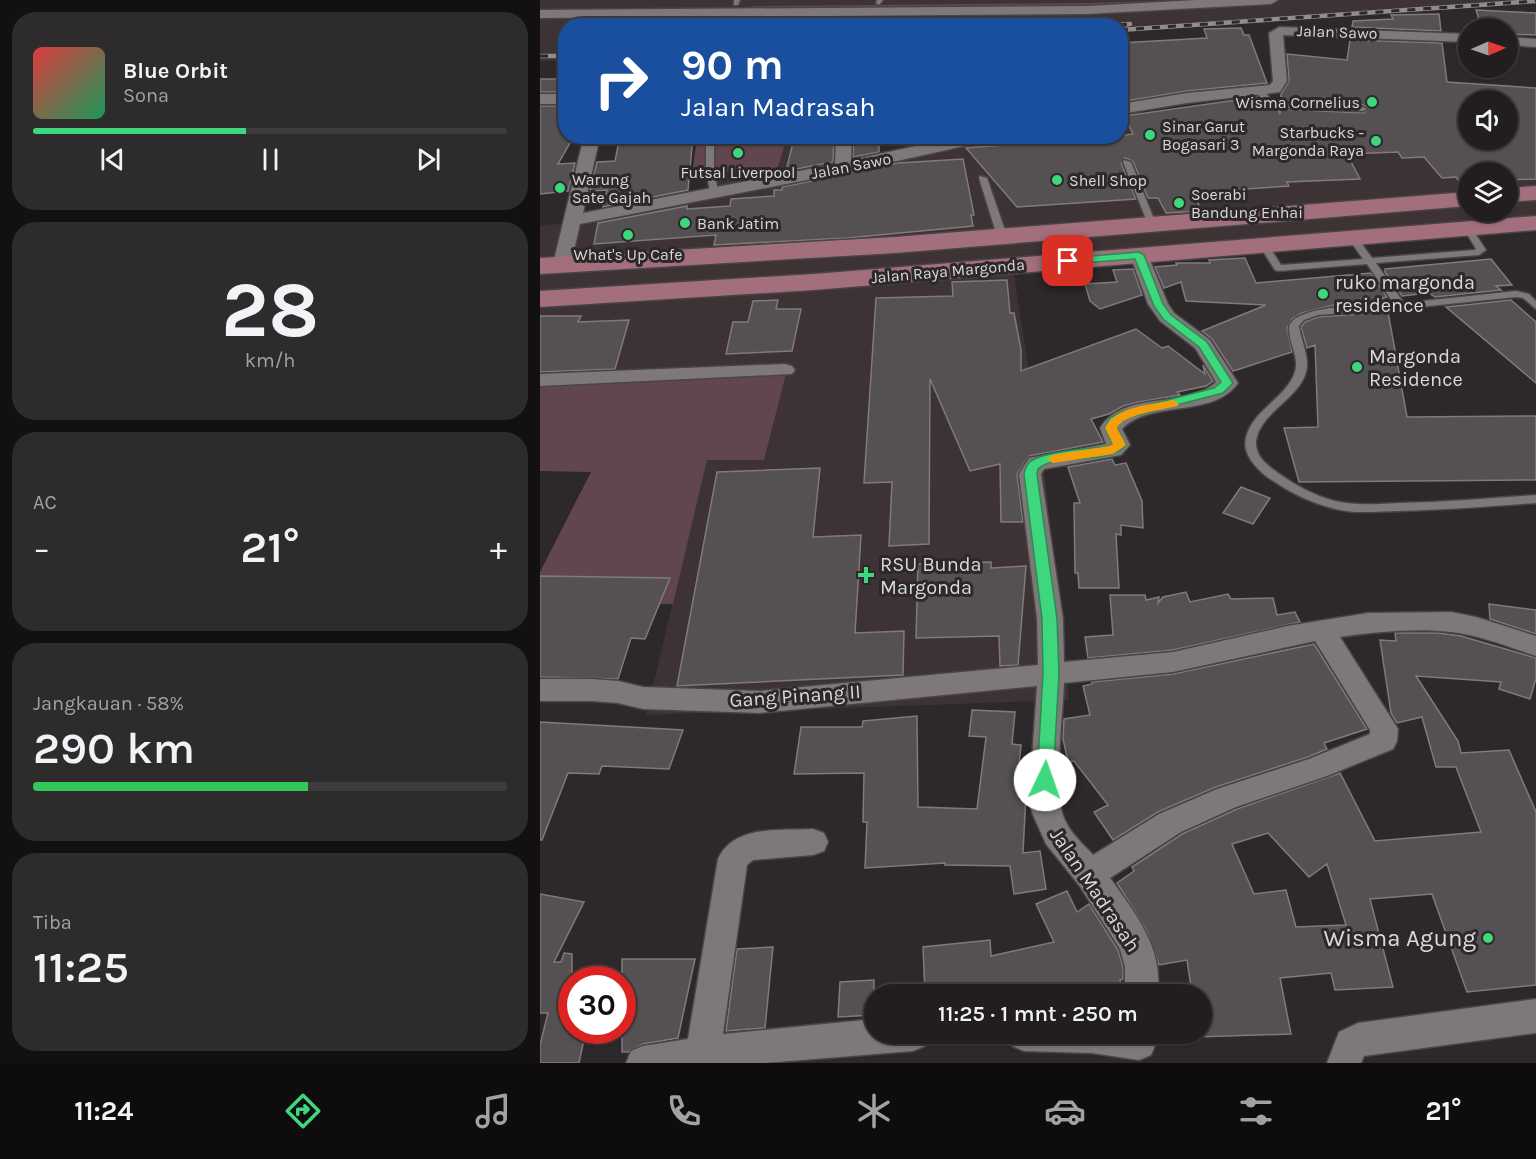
<!DOCTYPE html>
<html lang="id">
<meta charset="utf-8">
<style>
:root{--surface:#221e1f;--page:#2e2b2c;--text:#f1f3f6;--muted:#a2a2a4;--line:#3f3c3d;--accent:#3fd77d}
body{margin:0;font-family:Karla,sans-serif;background:var(--page);color:var(--text);height:100vh;display:flex;flex-direction:column;font-size:22px;white-space:nowrap}
*{box-sizing:border-box;margin:0}
p{font-size:20px;color:var(--muted)}
.icon{flex:none;width:33px;height:33px;fill:none;stroke:currentColor;stroke-width:2;stroke-linecap:round;stroke-linejoin:round}
.map{position:relative;flex:1;overflow:hidden}
.panel{display:flex;flex-direction:column;gap:12px;padding:12px;background:#131011;width:540px}
.panel>*{flex:none}
.guide{position:absolute;left:18px;top:18px;width:570px;height:126px;border-radius:24px;box-shadow:0 2px 4px #0004,0 0 0 2px var(--line);background:#1a4fa0;color:#fff;overflow:hidden}
.needle{width:39px;rotate:88deg}
.tools{position:absolute;left:918px;top:18px;display:grid;gap:12px}
.tools a{display:grid;place-items:center;width:60px;height:60px;border-radius:50%;background:var(--surface);box-shadow:0 2px 4px #0004,0 0 0 2px var(--line);font-size:30px}
.speed{position:absolute;left:18px;top:966px;display:flex;gap:12px;font-size:30px;font-weight:700;text-align:center}
.speed>*{display:grid;place-content:center;width:78px;height:78px;border-radius:50%;background:var(--surface);box-shadow:0 2px 4px #0004,0 0 0 2px var(--line);line-height:1}
.speed .limit{border:9px solid #d22;background:#fff;color:#111}
.pin{position:absolute;display:grid;place-items:center;width:51px;height:51px;color:#fff;margin:-26px;border-radius:12px;box-shadow:0 3px 9px #0006}
.me{position:absolute;width:66px;margin:-33px;rotate:3deg;stroke-linejoin:round;filter:drop-shadow(0 0 4px #0008)}
.turn{display:flex;align-items:center;gap:21px;height:126px;padding:0 24px;font-size:27px}
.turn .icon{width:78px;height:78px;stroke-width:2.5}
.turn b{display:block;font-size:42px;line-height:51px}
.big{font-size:45px;font-weight:600;line-height:1.1}
.panel .card{flex:1;display:flex;flex-direction:column;justify-content:center;gap:9px;min-width:0;padding:0 21px;border-radius:24px;background:var(--page)}
.panel .dial{align-items:center;gap:0}
.dial b{font-size:78px;line-height:1}
.song{display:flex;align-items:center;gap:18px}
.cover{width:72px;height:72px;border-radius:9px;background:linear-gradient(135deg,hsl(0 70% 55%),hsl(150 70% 35%))}
.played{height:6px;border-radius:3px;background:linear-gradient(90deg,var(--accent) 45%,var(--line) 45%)}
.keys{display:flex;justify-content:space-around;direction:ltr}
.heat{display:flex;justify-content:space-between;align-items:center;font-size:33px;direction:ltr}
.charge{height:9px;border-radius:4px;background:linear-gradient(90deg,#34c759 58%,var(--line) 0)}
.trip{position:absolute;left:324px;top:984px;width:348px;height:60px;border-radius:30px;background:var(--surface);box-shadow:0 2px 4px #0004,0 0 0 2px var(--line);font-weight:600;line-height:60px;text-align:center}
.dock{display:flex;height:96px;justify-content:space-around;align-items:center;background:#0e0c0c;color:var(--muted)}
.dock .icon{width:42px;height:42px}
.dock .on{color:var(--accent)}
.dock b{font-size:27px;color:var(--text)}
main{display:flex;flex:1;min-height:0}
.map>svg:first-child{display:block}
.built{fill:#3d3234;fill-rule:evenodd}
.green{fill:#62464d}
.building{fill:#555051;stroke:#807a7c;stroke-width:1.5;fill-rule:evenodd}
.lines{fill:none;stroke-linecap:round;stroke-linejoin:round}
.lane-casing{stroke:#484546;stroke-width:3}
.street-casing{stroke:#484546;stroke-width:3}
.primary-casing{stroke:#484546;stroke-width:3}
.lane{fill:#7e7879;fill-rule:evenodd}
.street{fill:#7e7879;fill-rule:evenodd}
.primary{fill:#a36f7d;fill-rule:evenodd}
.rail-casing{stroke:#918d8e;stroke-width:4.5}
.rail{stroke:#2d2829;stroke-width:3;stroke-dasharray:8;stroke-linecap:butt}
.route{fill:#3fd77d;stroke:#298c51;stroke-width:1.5}
.slow{fill:#f59e0b}
.poi-dot{fill:#3fd77d;stroke:#2d2829;stroke-width:2}
.labels{text-anchor:middle;dominant-baseline:central;stroke-width:6;stroke-linejoin:round;paint-order:stroke}
.far-street-label{font-size:16px;fill:#dbd8d9;stroke:#2d2829}
.far-poi-label{font-size:16px;fill:#dbd8d9;stroke:#2d2829;text-anchor:start}
.poi-label{font-size:20px;fill:#dbd8d9;stroke:#2d2829;text-anchor:start}
.street-label{font-size:20px;fill:#dbd8d9;stroke:#2d2829}
.near-poi-label{font-size:24px;fill:#dbd8d9;stroke:#2d2829;text-anchor:end}
</style>
<main>
<section class="panel">
<div class="card">
<div class="song"><i class="cover"></i><div><b>Blue Orbit</b><p>Sona</p></div></div>
<div class="played"></div>
<div class="keys"><svg class="icon" aria-label="previous" viewBox="0 0 24 24"><path d="M18 5L8 12l10 7zM5 5v14"/></svg><svg class="icon" aria-label="pause" viewBox="0 0 24 24"><path d="M8 5v14M16 5v14"/></svg><svg class="icon" aria-label="next" viewBox="0 0 24 24"><path d="M6 5l10 7-10 7zM19 5v14"/></svg></div>
</div>
<div class="card dial"><b>28</b><p>km/h</p></div>
<div class="card"><p>AC</p>
<div class="heat"><a>−</a><b class="big">21°</b><a>+</a></div>
</div>
<div class="card"><p>Jangkauan · 58%</p><b class="big">290 km</b><div class="charge"></div></div>
<div class="card"><p>Tiba</p><b class="big">11:25</b></div>
</section>
<div class="map">
<svg width="996" height="1063" viewBox="0 0 996 1063">
<rect width="100%" height="100%" fill="#2d2829"/>
<!-- built -->
<path class="built" d="M0 0H996V3L785 15 581 32 580 26H26L25 61H0Z
M968 107 996 109V229L474 275 505 477 529 700 106 715 167 459 0 384V225L75 221 165 198 176 137H263L253 188 457 137 580 136 581 114 600 111 626 159 797 127 928 124V140H968ZM928 172H968V212H928Z"/>
<!-- green -->
<path class="green" d="M644 0H697L587 6 203 8 213 6 546 3Z
M157 137H247L237 170 152 175Z
M248 366 224 460H167L133 604H0V572L51 472 0 471V384Z"/>
<!-- building -->
<path class="building" d="M936 10 996 13V35L968 34V28H942Z
M899 14 901 31 812 27 813 21 853 19 851 15Z
M701 28 704 35H709L727 83 647 91 580 102V43L667 38 664 29Z
M810 40 902 43 907 82 996 88V179L968 180V172H928V180L919 181 916 177 902 178 884 157 862 158 858 152 807 154 820 179 747 182 749 186 691 190 695 198 657 200 661 211 626 213 618 198H608L593 161 585 158 581 163 596 199 477 207 426 148 580 136 593 134 584 116 717 97 723 105 738 109 740 114V109L824 113 829 108 823 105 741 100V94L749 81 747 54 807 60ZM928 100H968V140H928Z
M0 79H26V92H0Z
M0 106H26V136H34L18 164 35 163 28 191 0 194Z
M80 136H153L148 190 63 207 67 190 50 191 57 162 75 161Z
M339 136V152L313 157 314 137Z
M254 138H294L293 162 246 171Z
M423 159 434 215H431L433 226 307 238 174 245 176 235 54 244 58 223 147 206V209L190 206 191 199 234 196V190H242V187L358 163Z
M705 258 716 283 831 273 847 297 843 298 846 302 794 305 762 313 752 319 747 328 752 352 693 371 672 339 662 331 726 305 646 301 641 282 624 288 615 267 637 265 636 263H670L669 260Z
M951 259 972 285 956 286 961 290 895 297 889 293 862 296 845 272V269Z
M593 269 602 295 560 309 550 301 545 284 577 282 573 270Z
M467 280 470 313H474L481 350V371L596 329 622 348 628 346 665 374 663 365 673 381 666 386 637 392 640 395 599 402 583 406 569 414 551 419 563 442 489 456 477 474 483 522H461L460 464 430 471 390 379 389 544 349 546 352 482 324 483 336 298 413 296 412 282Z
M238 300 236 309H261L252 351 186 354 193 322H208L213 301Z
M971 300 996 322V383L906 307Z
M848 312 867 417 996 416V480L759 482 744 428 778 427 775 345 767 348 761 327 765 322 778 317Z
M0 316H41L38 322 89 320 75 369 0 372Z
M572 459 575 465 586 463 602 501 603 528 581 525V535L576 534 579 588H539L538 573H535L534 503H540L528 467Z
M280 468 273 537 321 535 315 633 364 631 363 675 137 686 177 472Z
M701 487 730 498 713 524 683 513Z
M451 562V568L486 566 478 665 460 666 459 636 376 638 378 564Z
M0 576 130 578 105 639 91 638 78 679 0 677Z
M646 592 650 602 688 594 691 599 733 598 737 615 755 612 760 622 633 650 548 658 545 637 573 635 570 595H605L606 600 619 597 618 603 623 597Z
M949 604 996 610V634L950 619Z
M855 633H898L921 636 996 658V678L990 699 959 689 961 682 876 676 918 741 921 753 969 750 996 812V985L927 992 892 894 830 899 853 987 795 990 791 973 740 978 751 1034 657 1037V1034H662V994H652L647 960 619 965 607 931 577 883 594 871 592 867 642 834 697 809 800 773 835 841 941 832 916 767H896L882 717 857 723 851 713 840 640 856 641ZM728 833 769 877 787 864 806 925 756 927 746 890 714 894 692 844Z
M774 644 827 729 784 743 787 749 768 757 676 787 618 812 573 840 554 812 568 805 534 761 528 762 523 739 524 719 550 715 543 686 552 684V682L633 674Z
M432 710 475 712 472 744 481 745 478 774H487L483 853 500 851 506 889 474 894 470 866 405 865V863L325 868 327 822H323L324 773 254 774 261 727H322L323 721 377 716 378 807 437 809 446 737 429 736Z
M0 722 143 730 129 769 62 766 59 774 28 773 2 840H0Z
M527 891 537 912 549 904 578 950 583 967V979L580 980 583 994H385L383 947 450 940 451 956 514 942 496 904Z
M0 894 44 902 14 962H21L24 953 32 954V1030H46L39 1063H0V1045L8 1013H0Z
M233 947 225 1028 186 1031 197 949Z
M82 959H155L138 1038 103 1044 88 1052H82Z
M334 980V1015L298 1017 300 982Z"/>
<g class="lines">
<!-- lane casing -->
<g class="lane-casing">
<path id="lane" d="M194 0H200L198 5H194Z
M337 0H343L339 5 336 3Z
M717 89H723L731 100 746 104 823 107 827 109 823 111 746 108 725 104 716 91Z
M166 136H174V173L179 194 175 197 171 194 166 173Z
M584 160 591 162 616 224 615 226H609L608 224 583 162Z
M440 176 447 178 467 236 465 238H459L457 236 439 178Z
M928 226 931 227 946 250 939 255 836 263 864 303 976 291 989 294 996 301V309L983 298 976 297 861 309 778 315 764 320 759 326C761 340 768 353 767 367 763 398 720 411 716 441 715 456 727 465 738 473 755 485 775 496 795 501 816 506 838 504 859 503 905 502 950 498 996 495V503C950 506 905 510 859 511 840 511 820 514 800 510 774 505 748 492 726 476 715 467 702 453 706 438 711 415 735 403 748 385 765 363 750 351 749 329 749 304 836 305 854 304L827 264 738 271 735 270 719 245 721 243H727L741 265 823 259 808 238 813 235 816 236 832 258 934 250 936 249 924 229Z"/>
</g>
<!-- street casing -->
<g class="street-casing">
<path id="street" d="M657 0H738L731 4 547 14 0 18V10L547 6Z
M739 27 928 34V42L743 35 747 81 740 92 647 103 580 114V104L647 93 730 85 733 81 729 33Z
M968 37 996 39V47L968 45Z
M0 94H26V104H0Z
M44 136H60L43 213 295 164 296 136H312L311 160 422 136H455L447 141 303 173 40 224 31 264 29 268H15L13 264Z
M599 249 606 251 608 255 628 304 634 313 670 340 698 383C673 419 610 399 582 429L590 445 581 455 504 469 501 474 523 619 524 662 633 652 747 626 828 613 911 612 936 617 996 636V656C969 647 940 635 911 632 877 628 834 632 800 637L858 729 857 741 853 749 787 776 696 807 641 832 570 878C594 911 625 950 617 994H585V967L580 949 539 885 506 844 493 815 489 802 497 686 220 713 103 709 78 703 52 701H0V679H52L78 681 103 687 220 691 498 665 497 619 479 474 489 458 566 444 560 428C585 389 646 410 676 382L655 348 620 321 608 304 590 255 592 251ZM775 641 830 730V734L769 759 677 789 619 814 553 855C543 844 530 833 524 818 513 793 523 714 524 683L633 672Z
M245 364 252 366 255 370 252 374 0 386V374Z
M273 829 284 833 288 842 284 851 273 855 213 860 207 865 183 1034 334 1019V1034H390L385 1046 373 1051 225 1063H86L91 1051 103 1046 148 1039 178 859C194 824 240 831 273 829Z
M996 999V1033L824 1056 821 1063H787L799 1032 818 1023Z
M467 1034H612L616 1043 611 1055 599 1060 552 1053 484 1051 472 1046Z"/>
</g>
<!-- primary casing -->
<g class="primary-casing">
<path id="primary" d="M996 186V200L968 202V188Z
M928 192V206L355 253 0 274V258L355 237Z
M996 216V230L274 290 0 307V291L274 274Z"/>
</g>
<!-- lane -->
<use href="#lane" class="lane"/>
<!-- street -->
<use href="#street" class="street"/>
<!-- primary -->
<use href="#primary" class="primary"/>
<!-- rail casing -->
<g class="rail-casing">
<path id="rail" d="M563 26 590 24
M580 30 996 1
M0 56H26"/>
</g>
<!-- rail -->
<use href="#rail" class="rail"/>
</g>
<!-- route -->
<path class="route" d="M599 252 604 255 623 304 631 315 667 342 693 383 683 393 590 417 579 423 577 428 586 445C568 467 518 451 498 469L497 474 517 619 519 673 513 780 511 785 505 787 499 785 497 780 503 673 502 619 484 474C485 469 487 464 491 461 507 451 549 449 569 446L573 444 565 428 570 418 581 412 674 388 681 382 659 347 623 319 614 306 595 259 528 264 522 261 528 258Z"/>
<!-- slow -->
<path class="slow" d="M633 400 639 404 637 406C623 410 583 414 577 428L586 445 573 454 513 463 507 459 513 455 569 446 573 444 565 428C575 406 611 405 633 400Z"/>
<!-- markers -->
<g class="poi-dot">
<circle cx="832" cy="102" r="6"/>
<circle cx="610" cy="135" r="6"/>
<circle cx="836" cy="141" r="6"/>
<circle cx="198" cy="153" r="6"/>
<circle cx="517" cy="180" r="6"/>
<circle cx="20" cy="188" r="6"/>
<circle cx="639" cy="203" r="6"/>
<circle cx="145" cy="223" r="6"/>
<circle cx="88" cy="235" r="6"/>
<circle cx="783" cy="294" r="6"/>
<circle cx="817" cy="367" r="6"/>
<path d="M323 566h6v6h6v6h-6v6h-6v-6h-6v-6h6z"/>
<circle cx="948" cy="938" r="6"/>
</g>
<g class="labels">
<!-- far-street labels -->
<g class="far-street-label">
<text transform="translate(797 32) rotate(2)">Jalan Sawo</text>
<text transform="translate(311 166) rotate(-11)">Jalan Sawo</text>
<text transform="translate(408 271) rotate(-5)">Jalan Raya Margonda</text>
</g>
<!-- far-poi labels -->
<g class="far-poi-label">
<text x="820" y="102" text-anchor="end">Wisma Cornelius</text>
<text x="622" y="126">Sinar Garut<tspan x="622" dy="18">Bogasari 3</tspan></text>
<text x="824" y="132" text-anchor="end">Starbucks -<tspan x="824" dy="18">Margonda Raya</tspan></text>
<text x="198" y="172" text-anchor="middle">Futsal Liverpool</text>
<text x="32" y="179">Warung<tspan x="32" dy="18">Sate Gajah</tspan></text>
<text x="529" y="180">Shell Shop</text>
<text x="651" y="194">Soerabi<tspan x="651" dy="18">Bandung Enhai</tspan></text>
<text x="157" y="223">Bank Jatim</text>
<text x="88" y="254" text-anchor="middle">What's Up Cafe</text>
</g>
<!-- poi labels -->
<g class="poi-label">
<text x="795" y="282">ruko margonda<tspan x="795" dy="23">residence</tspan></text>
<text x="829" y="356">Margonda<tspan x="829" dy="23">Residence</tspan></text>
<text x="340" y="564">RSU Bunda<tspan x="340" dy="23">Margonda</tspan></text>
</g>
<!-- street labels -->
<g class="street-label">
<text transform="translate(255 696) rotate(-4)">Gang Pinang II</text>
<text transform="translate(555 890) rotate(56)">Jalan Madrasah</text>
</g>
<!-- near-poi labels -->
<g class="near-poi-label">
<text x="936" y="938">Wisma Agung</text>
</g>
</g>
</svg>
<div class="tools">
<a><svg class="needle" viewBox="-14 -14 28 28"><path d="M0-13l5 13h-10z" fill="#e53935"/><path d="M0 13l5-13h-10z" fill="#a2a2a4"/></svg></a>
<a><svg class="icon" aria-label="sound" viewBox="0 0 24 24"><path d="M4 9h4l5-4v14l-5-4H4zM17 9q2 3 0 6"/></svg></a>
<a><svg class="icon" aria-label="layers" viewBox="0 0 24 24"><path d="M12 4l9 5-9 5-9-5zM3 14l9 5 9-5"/></svg></a>
</div>
<div class="speed"><div class="limit">30</div></div>
<div class="pin" style="left:528px;top:261px;background:#d93025"><svg class="icon" aria-label="arrive" viewBox="0 0 24 24"><path d="M6 21V4h12l-3 4 3 4H6"/></svg></div>
<svg class="me" style="left:505px;top:780px" viewBox="-20 -20 40 40"><circle r="19" fill="#fff"/><path d="M0-13L10 11 0 6-10 11z" fill="#3fd77d"/></svg>
<div class="trip">11:25 · 1 mnt · 250 m</div>
<div class="guide">
<div class="turn"><svg class="icon" aria-label="right" viewBox="0 0 24 24"><path d="M7 20v-9h11M14 6l5 5-5 5"/></svg><div><b>90 m</b>Jalan Madrasah</div></div>
</div>
</div>
</main>
<nav class="dock">
<b>11:24</b>
<svg class="icon on" aria-label="directions" viewBox="0 0 24 24"><path d="M12 3l9 9-9 9-9-9zM9 14v-3h6M13 9l2 2-2 2"/></svg>
<svg class="icon" aria-label="music" viewBox="0 0 24 24"><path d="M9 18V5l10-2v13"/><circle cx="6" cy="18" r="3"/><circle cx="16" cy="16" r="3"/></svg>
<svg class="icon" aria-label="phone" viewBox="0 0 24 24"><path d="M5 4h4l2 5-3 2q2 4 5 5l2-3 5 2v4C11 20 4 13 5 4z"/></svg>
<svg class="icon" aria-label="climate" viewBox="0 0 24 24"><path d="M12 3v18M4 7l16 10M4 17L20 7"/></svg>
<svg class="icon" aria-label="car" viewBox="0 0 24 24"><path d="M5 17H2v-5l4-1 3-4h7l3 4 3 1v5h-3M9 17h6M6 11h13"/><circle cx="7" cy="17" r="2"/><circle cx="17" cy="17" r="2"/></svg>
<svg class="icon" aria-label="filters" viewBox="0 0 24 24"><path d="M4 7h16M4 17h16"/><circle cx="9" cy="7" r="2"/><circle cx="15" cy="17" r="2"/></svg>
<b>21°</b>
</nav>
